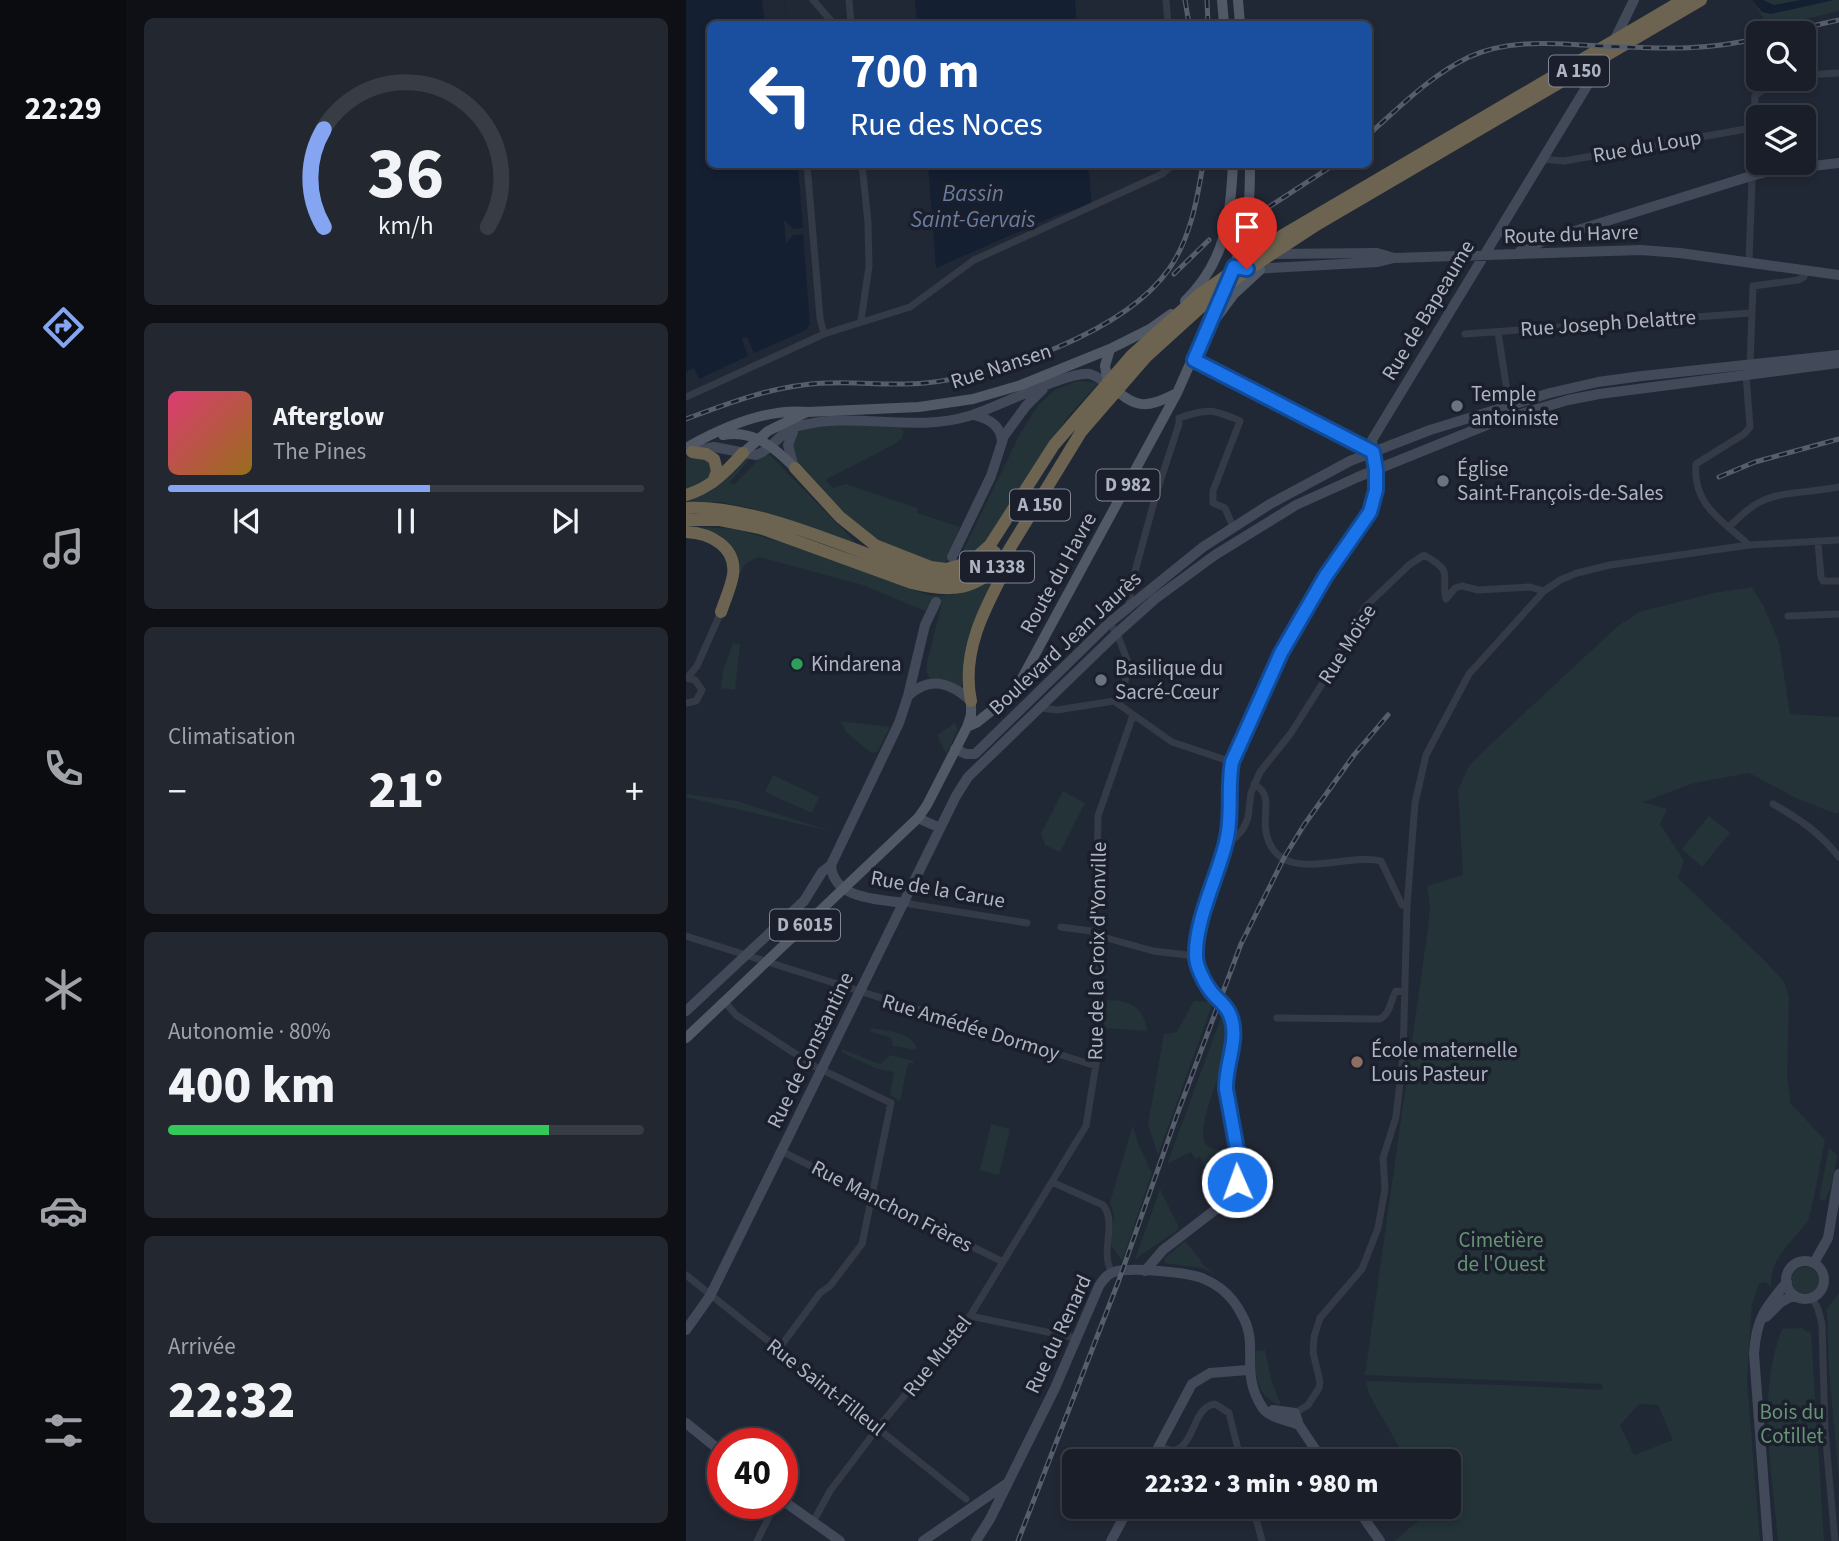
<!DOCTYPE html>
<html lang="fr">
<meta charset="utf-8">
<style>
:root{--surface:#191e28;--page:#222730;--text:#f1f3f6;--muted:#9fa2a8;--line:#373c45;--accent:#85a5f2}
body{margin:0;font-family:"Source Sans 3",sans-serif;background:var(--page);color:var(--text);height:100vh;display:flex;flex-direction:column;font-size:26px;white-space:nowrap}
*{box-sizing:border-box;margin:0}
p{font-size:23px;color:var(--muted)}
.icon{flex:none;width:38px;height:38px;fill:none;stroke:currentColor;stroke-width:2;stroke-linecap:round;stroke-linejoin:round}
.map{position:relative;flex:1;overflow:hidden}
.drawer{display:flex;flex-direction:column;gap:18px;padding:18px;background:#0e1016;width:560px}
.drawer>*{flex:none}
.hud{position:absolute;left:21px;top:21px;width:665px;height:147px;border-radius:10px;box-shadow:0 4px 10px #0003,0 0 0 2px var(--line);background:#1a4fa0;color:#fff;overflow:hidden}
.tools{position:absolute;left:1060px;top:21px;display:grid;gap:14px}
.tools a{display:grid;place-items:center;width:70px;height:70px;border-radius:10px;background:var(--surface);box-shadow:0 4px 10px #0003,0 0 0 2px var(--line);font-size:35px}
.speed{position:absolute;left:21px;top:1428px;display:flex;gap:14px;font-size:35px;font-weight:700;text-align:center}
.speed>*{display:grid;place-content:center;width:91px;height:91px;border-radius:50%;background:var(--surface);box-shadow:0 4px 10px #0003,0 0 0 2px var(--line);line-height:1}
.speed .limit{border:10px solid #d22;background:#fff;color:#111}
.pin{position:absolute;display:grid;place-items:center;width:60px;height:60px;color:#fff;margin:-72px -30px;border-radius:50% 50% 50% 0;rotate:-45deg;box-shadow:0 0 7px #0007}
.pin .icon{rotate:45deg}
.me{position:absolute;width:77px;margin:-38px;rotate:358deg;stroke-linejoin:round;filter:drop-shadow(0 0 5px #0008)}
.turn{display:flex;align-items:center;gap:24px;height:147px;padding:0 28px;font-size:32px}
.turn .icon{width:91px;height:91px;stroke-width:2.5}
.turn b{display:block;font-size:49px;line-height:60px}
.big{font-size:52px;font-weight:800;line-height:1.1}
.drawer .tile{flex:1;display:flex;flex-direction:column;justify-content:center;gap:10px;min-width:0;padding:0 24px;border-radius:10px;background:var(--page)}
.drawer .dial{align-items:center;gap:0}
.dial svg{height:182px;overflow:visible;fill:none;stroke:var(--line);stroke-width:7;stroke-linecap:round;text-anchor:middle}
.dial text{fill:var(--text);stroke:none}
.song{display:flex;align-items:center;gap:21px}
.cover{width:84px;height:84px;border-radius:10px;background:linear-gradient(135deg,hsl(340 70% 55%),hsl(40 70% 35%))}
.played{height:7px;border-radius:4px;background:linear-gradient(90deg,var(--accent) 55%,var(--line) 55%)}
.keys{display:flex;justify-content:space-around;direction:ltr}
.heat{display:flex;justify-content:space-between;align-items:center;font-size:38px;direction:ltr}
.charge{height:10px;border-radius:5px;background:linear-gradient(90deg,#34c759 80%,var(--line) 0)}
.trip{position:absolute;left:376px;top:1449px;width:399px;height:70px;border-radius:10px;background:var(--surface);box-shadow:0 4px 10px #0003,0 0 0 2px var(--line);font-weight:800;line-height:70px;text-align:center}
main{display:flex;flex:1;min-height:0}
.menu{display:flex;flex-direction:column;width:126px;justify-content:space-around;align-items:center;background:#0a0c10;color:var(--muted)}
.menu .icon{width:49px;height:49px}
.menu .active{color:var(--accent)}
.menu b{font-size:32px;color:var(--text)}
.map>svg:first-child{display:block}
.green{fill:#233337;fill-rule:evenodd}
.water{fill:#151f32}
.pier{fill:#212835}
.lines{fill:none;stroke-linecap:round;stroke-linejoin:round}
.street{stroke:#343a46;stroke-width:7}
.secondary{stroke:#424959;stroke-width:10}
.primary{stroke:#525966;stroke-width:10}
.highway{stroke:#6c6451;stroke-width:12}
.rail-casing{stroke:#565e6d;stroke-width:5}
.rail{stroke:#1a1f2b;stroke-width:2.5;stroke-dasharray:8;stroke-linecap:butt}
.route-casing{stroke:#114b97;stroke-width:18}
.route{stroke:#1a73e8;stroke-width:12}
.worship-dot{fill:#6b7280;stroke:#1a1f2b;stroke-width:2.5}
.leisure-dot{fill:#2e9e5b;stroke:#1a1f2b;stroke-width:2.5}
.education-dot{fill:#8d6e63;stroke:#1a1f2b;stroke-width:2.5}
.labels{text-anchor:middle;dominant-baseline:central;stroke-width:7;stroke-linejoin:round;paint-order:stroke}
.shield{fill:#1a1f2b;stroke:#828795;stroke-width:2}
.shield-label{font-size:19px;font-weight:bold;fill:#aeb4c3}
.street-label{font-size:21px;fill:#aeb4c3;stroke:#1a1f2b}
.poi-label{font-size:21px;fill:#aeb4c3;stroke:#1a1f2b;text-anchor:start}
.park-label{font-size:21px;fill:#679275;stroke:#1a1f2b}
.water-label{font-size:23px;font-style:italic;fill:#697ca1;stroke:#1a1f2b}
</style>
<main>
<nav class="menu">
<b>22:29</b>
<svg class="icon active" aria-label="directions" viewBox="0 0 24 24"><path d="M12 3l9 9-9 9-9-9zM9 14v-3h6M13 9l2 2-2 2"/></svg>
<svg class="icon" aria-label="music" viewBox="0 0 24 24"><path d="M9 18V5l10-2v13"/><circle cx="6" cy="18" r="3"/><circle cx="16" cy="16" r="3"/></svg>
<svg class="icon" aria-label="phone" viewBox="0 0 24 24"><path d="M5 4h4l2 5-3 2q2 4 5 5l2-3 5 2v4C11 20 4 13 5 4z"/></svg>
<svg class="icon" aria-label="climate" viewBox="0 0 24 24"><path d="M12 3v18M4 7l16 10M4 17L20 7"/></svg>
<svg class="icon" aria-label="car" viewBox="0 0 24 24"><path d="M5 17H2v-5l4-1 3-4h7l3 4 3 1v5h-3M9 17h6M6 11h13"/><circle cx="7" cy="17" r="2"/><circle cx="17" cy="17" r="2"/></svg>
<svg class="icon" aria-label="filters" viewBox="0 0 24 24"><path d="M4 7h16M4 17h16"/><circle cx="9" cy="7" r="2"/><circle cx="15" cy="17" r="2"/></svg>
</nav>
<section class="drawer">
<div class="tile dial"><svg viewBox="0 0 100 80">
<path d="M14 69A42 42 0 1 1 86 69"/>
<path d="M14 69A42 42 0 0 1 14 26" stroke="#85a5f2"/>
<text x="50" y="56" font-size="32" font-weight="700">36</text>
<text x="50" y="72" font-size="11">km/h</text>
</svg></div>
<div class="tile">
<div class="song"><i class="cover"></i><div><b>Afterglow</b><p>The Pines</p></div></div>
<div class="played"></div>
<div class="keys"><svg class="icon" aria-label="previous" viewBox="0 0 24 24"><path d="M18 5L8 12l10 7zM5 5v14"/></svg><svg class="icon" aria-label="pause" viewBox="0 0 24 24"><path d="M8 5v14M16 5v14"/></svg><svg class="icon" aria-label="next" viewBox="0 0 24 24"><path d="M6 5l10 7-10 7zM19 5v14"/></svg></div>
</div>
<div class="tile"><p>Climatisation</p>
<div class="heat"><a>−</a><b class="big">21°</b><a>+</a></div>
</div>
<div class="tile"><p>Autonomie · 80%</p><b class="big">400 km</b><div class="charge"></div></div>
<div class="tile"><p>Arrivée</p><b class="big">22:32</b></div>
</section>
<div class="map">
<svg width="1153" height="1541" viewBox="0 0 1153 1541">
<rect width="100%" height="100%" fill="#212835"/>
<!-- green -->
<path class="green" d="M1066 0H1153V11L1083 27Z
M391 381 412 383 380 419 300 544 285 558 271 563 334 434 352 405 369 390Z
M155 423 211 426 218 431 216 438 209 444 139 480 147 488 160 484 231 508V513L274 527 259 564C212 559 178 534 147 501 134 487 123 472 109 460 98 424 130 426 155 423Z
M83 454 171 544 64 508 35 502H0V499L59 458 64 459 43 483 49 484 72 460Z
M11 456 18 457C35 477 17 484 0 491V459Z
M0 526 49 529 95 542 242 595C269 598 288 591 310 575 291 612 276 647 276 689L261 681 245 682 241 673V663L256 603 247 600 239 611 177 585 73 557C63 561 57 564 54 574H51L47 555Z
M1066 587 1078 607 1093 643 1104 714 1153 717V812L1150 814 1110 798 1063 773 1008 783 957 802 981 809 974 824 998 861 992 878 1078 960 1098 982 1103 996 1101 1077 1105 1104 1139 1140C1136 1153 1126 1215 1121 1222 1106 1243 1083 1258 1085 1287L1080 1282 1073 1284 1066 1304 1061 1381 1074 1541H709C721 1530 747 1507 763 1507V1461H721L683 1394 680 1381 816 1385 917 1390 915 1384 679 1375 742 928 744 908 741 886 777 875 772 790 783 766 806 743 932 626 953 612 1028 593ZM953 1404 972 1405 987 1440 948 1455 934 1425Z
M47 643 54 644 49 690 35 688 37 671Z
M154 721 204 727 191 752 185 753 161 733Z
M269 723 272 730 260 754 251 735Z
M87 775 133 797 126 813 79 792Z
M377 791 399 803 374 852 359 845 355 834Z
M0 794 51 801 147 832 0 797Z
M1023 816 1044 833 1016 867 996 849Z
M418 1000C441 1000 458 1005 461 1031L418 1028Z
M508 1001 527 1002 472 1155 462 1124 478 1034 491 1032Z
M536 1015C541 1020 544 1027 544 1034 544 1057 507 1127 520 1144 525 1151 537 1150 545 1150 550 1171 546 1185 531 1200L527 1194 531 1192 514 1157 509 1159 505 1152 481 1164Z
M186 1028C202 1032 227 1031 231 1050L207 1046 205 1038 186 1032 184 1031Z
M156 1049 194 1064 205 1055 227 1061 228 1063H222L214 1101 204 1095 208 1072 191 1069 155 1052Z
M305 1124 324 1129 313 1175 294 1170Z
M447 1125 452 1144 466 1173 436 1261 425 1245 428 1215 424 1202Z
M1143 1147 1151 1156 1146 1184 1139 1201 1133 1199Z
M474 1189 492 1225V1230L449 1259Z
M499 1241 514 1259 515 1263 529 1274 516 1268 479 1263 478 1259Z
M1105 1281a14 14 0 1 1 28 0a14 14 0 1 1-28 0Z
M1153 1293V1480L1143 1370 1141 1309Z
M1115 1328 1125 1333 1138 1541H1092C1086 1471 1070 1396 1096 1329Z
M579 1350 586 1383 595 1404 594 1405C570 1397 568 1373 570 1351Z"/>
<!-- water -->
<path class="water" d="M0 0H98L100 24H24V164L112 165 117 228 107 229 98 220 100 244 107 235 117 234 124 324 120 330 68 353 61 337 56 339 62 356 13 379 8 368 0 372Z
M229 0H389L391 24H231Z
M1066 0H1077L1088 5 1114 0H1148L1085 14 1076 12Z
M242 165H402L406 205 373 214 250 268Z"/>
<!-- pier -->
<path class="pier" d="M76 0H98L100 24H79Z"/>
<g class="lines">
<!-- street -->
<path class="street" d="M127 0 148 24
M163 0 165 24
M480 0 482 24
M1118 75 1153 73
M856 159 878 161 1066 128
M121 164 134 318 138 334
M1063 262 1069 96 1084 84 1103 79
M175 321 183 266 182 223 176 164
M812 332 823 404
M779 334 1064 313
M508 360 687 452
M0 397 138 334 224 307 288 260 476 174 488 164
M493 418C522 408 527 409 554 421L527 491V503L539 508 547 527
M1043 527C1052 518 1061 509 1072 503 1096 490 1127 493 1153 487
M1132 542 1135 577 1137 581H1153
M1063 545C1037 521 1006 505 1010 464L1058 434 1064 427 1060 375 1064 365 1067 286 1112 280 1118 277 1120 270
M443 605 445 586 471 491 493 424V418
M1102 616 1153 614
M423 623 431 633 443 665 434 703
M1 678 11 666 35 612
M0 703 10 701 16 690 9 680 1 678
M355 708 371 710 428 701 486 742 546 762
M568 784C588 795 576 814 580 832 591 888 660 852 695 861L716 905 721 906
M1087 804C1115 820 1133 832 1153 857
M540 843 550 837 557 829 562 818 565 793 574 772 605 733 636 684 679 607 723 565 738 555C770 573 754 574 760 599L769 588 776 586 792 590 844 587 858 591
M218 903 341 923
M375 927 405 931 410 935 467 951 510 956
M0 936 410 1066
M38 1001 50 1015 128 1066 205 1103 176 1244 144 1286 134 1293 126 1304 92 1350
M591 1018 694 1019C705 1013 704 1001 710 991L719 992
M95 1151 317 1262
M366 1182 417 1205C432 1224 413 1252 426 1272
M0 1275 280 1499
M1126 1297 1132 1309 1136 1324 1139 1431 1149 1541
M284 1316 390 1338
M609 1413 622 1405 633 1388 634 1382 627 1352 628 1337 634 1318 676 1269 692 1228 699 1189 697 1158 710 1117 717 1057 721 906 729 803 740 755 783 674 858 591 874 580 891 573 924 565 1063 545 1153 540
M473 1446 487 1451C510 1445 506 1407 529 1404L543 1413 555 1461
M567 1507 576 1541
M127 1522 144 1491 191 1429 284 1316 400 1126 413 1045 410 935 412 816 447 715
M71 1541 90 1503"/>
<!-- secondary -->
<path class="secondary" d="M929 39 948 0
M834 251 860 240 1065 176 1084 171 1153 163
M587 254 691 253 708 258
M568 269 692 262 708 258 955 250 994 253 1153 275
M288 415C303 419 315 425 316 442
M7 451 28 447 70 455C86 450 94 431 113 426 169 411 227 433 283 416 310 408 381 371 404 374 411 376 417 381 422 384
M108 468 102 445 109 427
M266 557 305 476 318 436 340 406 357 389
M222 696C244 675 265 683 285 701
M269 749 280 754H289L423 623 517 547 584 504 664 461 744 430 864 393 912 382 956 376 1153 355
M232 818 254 828
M145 865C147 899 191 899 218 903
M0 1011 118 901 136 872 145 865 213 723 222 696 239 625 250 602
M1100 1280a19 19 0 1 1 38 0a19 19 0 1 1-38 0Z
M1128 1263 1142 1238 1153 1174
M459 1271 477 1250 538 1203 547 1192 553 1175V1161L540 1089 539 1076 548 1031 546 1017 534 999 524 991 510 956 524 892 540 843 543 828 542 780 546 762 595 653 639 577 684 512 690 490V470L686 440 918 58
M1080 1317 1095 1302 1108 1295
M0 1330 24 1296 270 796 282 777 431 633 469 599 529 555 610 505 672 477 808 422 882 400 913 394 1153 363
M587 1410 609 1413 613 1425 637 1461
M0 1423 37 1453
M465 1461 506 1384 524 1373 562 1370
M96 1500 154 1541
M670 1507 694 1541
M237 1541 320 1484
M290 1541 304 1519 369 1388 413 1286C417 1280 421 1274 428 1272 443 1267 504 1272 518 1279 535 1286 548 1299 556 1315 574 1346 553 1371 576 1407 583 1418 601 1420 613 1425
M425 1541 443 1507
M1082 1541 1068 1354C1070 1319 1079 1308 1101 1282"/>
<!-- primary -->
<path class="primary" d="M536 0 538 24
M552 0 554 24
M560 231 576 254
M499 301C540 261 544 218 547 164
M531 317 548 294 574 270
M424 349 419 366 422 384C451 408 457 410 491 393
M37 435C68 429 89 448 109 468
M0 448C35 428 81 408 122 412L233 407 287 399 335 385 424 349 464 329 485 314
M57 453 82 431 119 413
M281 727 290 723 328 693 491 393 555 249C563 221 564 193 564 164
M0 1038 232 818 241 805 281 727 285 715V701"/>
<!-- highway -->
<path class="highway" d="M6 452 20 454 28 459 31 471 27 482
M109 468 154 517 189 545 245 567 260 569 285 562 304 545 368 445 446 355 513 295 597 235 997 0
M0 495C24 488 40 472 57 453
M0 508C60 505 135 537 192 558 216 567 243 580 269 577 285 575 300 564 309 552
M0 520H34L74 528 226 583C264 593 293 591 318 558L395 432 460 357 525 298 563 269 632 224 1015 0
M0 532C23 533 51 546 47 575 45 587 39 600 35 612
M285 701C274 649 302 602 326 557"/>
<!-- rail casing -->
<g class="rail-casing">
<path id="rail" d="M499 0 503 24
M521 0 522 24
M1095 33 1153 20
M682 135C714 107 745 75 783 57 825 38 870 44 914 46 970 48 1017 52 1073 38
M569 216 649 164
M488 274 523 240
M0 419C38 405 76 390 117 385 158 379 198 387 239 383 313 376 439 332 483 269 504 239 511 201 517 164
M1033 477 1069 462 1153 439
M332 1541 433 1280 491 1115 555 944 599 856 618 825 668 755 702 715"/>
</g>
<!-- rail -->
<use href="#rail" class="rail"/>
</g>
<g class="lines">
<!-- route casing -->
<g class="route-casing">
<path id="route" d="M551 1182 554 1166 540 1089C539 1065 554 1038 544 1015 540 1004 530 999 524 990 518 982 510 966 510 956 509 920 532 876 540 842 547 816 541 788 546 762L595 653 639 577 684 512 690 490V470L687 452 508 360 548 267 561 269"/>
</g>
<!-- route -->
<use href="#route" class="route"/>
</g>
<!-- markers -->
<g class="worship-dot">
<circle cx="771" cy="406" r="7"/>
<circle cx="757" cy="481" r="7"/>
<circle cx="415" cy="680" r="7"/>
</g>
<circle class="leisure-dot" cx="111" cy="664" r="7"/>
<circle class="education-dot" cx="671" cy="1062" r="7"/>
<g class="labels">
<!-- shield labels -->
<g class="shield">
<rect x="863" y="55.5" width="60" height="31" rx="5"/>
<rect x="410.5" y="469.5" width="63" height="31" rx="5"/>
<rect x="324" y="489.5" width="60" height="31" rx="5"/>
<rect x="274" y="551.5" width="74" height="31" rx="5"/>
<rect x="84" y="909.5" width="70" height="31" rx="5"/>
</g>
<g class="shield-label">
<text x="893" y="71">A 150</text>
<text x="442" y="485">D 982</text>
<text x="354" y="505">A 150</text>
<text x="311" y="567">N 1338</text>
<text x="119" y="925">D 6015</text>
</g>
<!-- street labels -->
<g class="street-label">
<text transform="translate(961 146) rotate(-10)">Rue du Loup</text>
<text transform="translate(885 234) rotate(-2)">Route du Havre</text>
<text transform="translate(742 310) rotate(-59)">Rue de Bapeaume</text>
<text transform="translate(922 323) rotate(-4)">Rue Joseph Delattre</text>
<text transform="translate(315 366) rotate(-18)">Rue Nansen</text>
<text transform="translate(372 573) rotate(-61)">Route du Havre</text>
<text transform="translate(379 643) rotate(-43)">Boulevard Jean Jaurès</text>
<text transform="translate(661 644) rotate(-58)">Rue Moïse</text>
<text transform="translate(252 889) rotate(10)">Rue de la Carue</text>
<text transform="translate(411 951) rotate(-89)">Rue de la Croix d'Yonville</text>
<text transform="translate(285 1027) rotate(17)">Rue Amédée Dormoy</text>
<text transform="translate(124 1050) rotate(-64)">Rue de Constantine</text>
<text transform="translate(206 1206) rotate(27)">Rue Manchon Frères</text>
<text transform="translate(372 1334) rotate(-65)">Rue du Renard</text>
<text transform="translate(251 1356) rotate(-52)">Rue Mustel</text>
<text transform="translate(140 1387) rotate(38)">Rue Saint-Filleul</text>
</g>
<!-- poi labels -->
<g class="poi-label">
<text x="785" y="394">Temple<tspan x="785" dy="24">antoiniste</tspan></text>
<text x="771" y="469">Église<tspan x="771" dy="24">Saint-François-de-Sales</tspan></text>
<text x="125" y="664">Kindarena</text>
<text x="429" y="668">Basilique du<tspan x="429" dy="24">Sacré-Cœur</tspan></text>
<text x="685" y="1050">École maternelle<tspan x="685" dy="24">Louis Pasteur</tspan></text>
</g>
<!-- park labels -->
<g class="park-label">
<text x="815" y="1240">Cimetière<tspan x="815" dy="24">de l'Ouest</tspan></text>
<text x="1106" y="1412">Bois du<tspan x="1106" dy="24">Cotillet</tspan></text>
</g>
<!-- water labels -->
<g class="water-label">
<text x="287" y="193">Bassin<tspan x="287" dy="26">Saint-Gervais</tspan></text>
</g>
</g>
</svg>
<div class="tools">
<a><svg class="icon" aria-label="search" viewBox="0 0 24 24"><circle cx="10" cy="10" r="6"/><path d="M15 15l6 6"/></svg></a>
<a><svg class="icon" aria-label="layers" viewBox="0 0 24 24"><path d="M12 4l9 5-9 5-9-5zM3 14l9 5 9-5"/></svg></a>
</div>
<div class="speed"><div class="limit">40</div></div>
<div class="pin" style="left:561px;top:269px;background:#d93025"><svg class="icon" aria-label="arrive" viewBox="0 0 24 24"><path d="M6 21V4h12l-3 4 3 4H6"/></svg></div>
<svg class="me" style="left:551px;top:1182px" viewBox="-20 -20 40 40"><circle r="17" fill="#1a73e8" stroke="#fff" stroke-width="3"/><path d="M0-11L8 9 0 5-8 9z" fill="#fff"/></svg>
<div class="trip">22:32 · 3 min · 980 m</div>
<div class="hud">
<div class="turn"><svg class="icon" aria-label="left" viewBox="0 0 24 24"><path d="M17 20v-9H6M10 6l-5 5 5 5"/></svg><div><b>700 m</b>Rue des Noces</div></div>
</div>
</div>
</main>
